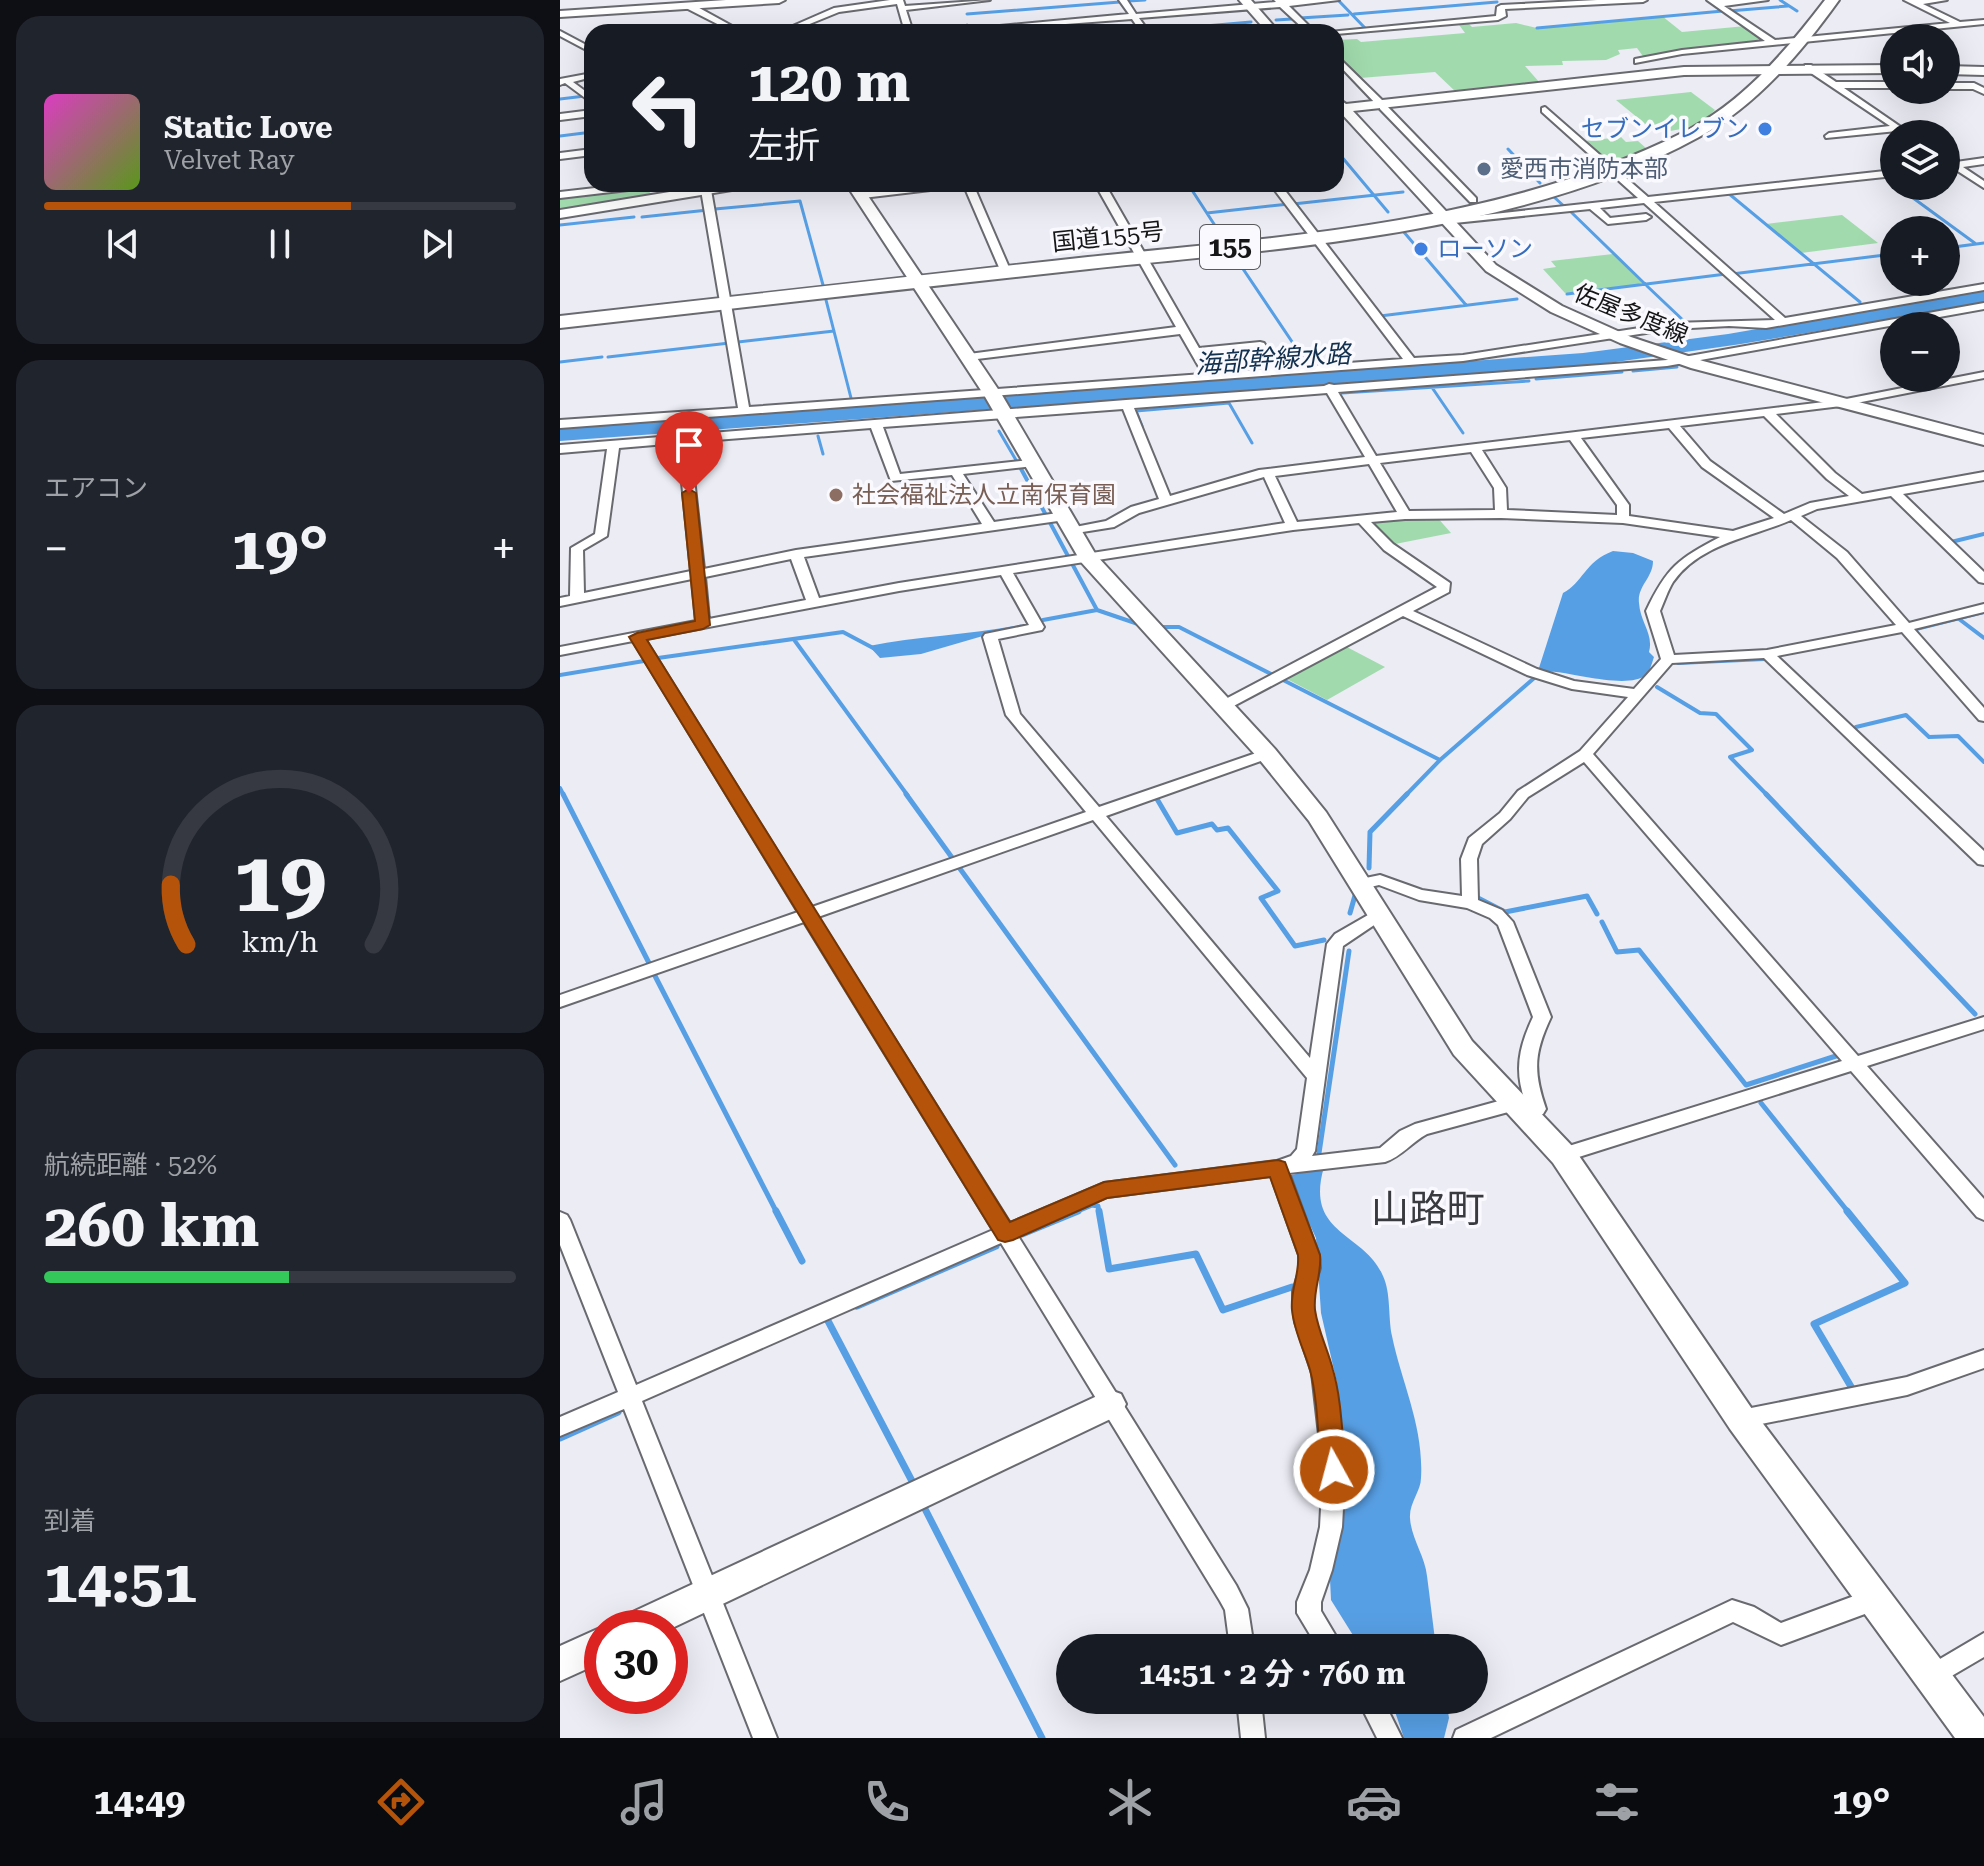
<!DOCTYPE html>
<html lang="ja">
<meta charset="utf-8">
<style>
:root{--surface:#171b24;--page:#20242c;--text:#f1f3f6;--muted:#9ea1a6;--line:#363941;--accent:#b45309}
body{margin:0;font-family:"Roboto Serif","Noto Sans JP",serif;background:var(--page);color:var(--text);height:100vh;display:flex;flex-direction:column;font-size:30px;white-space:nowrap}
*{box-sizing:border-box;margin:0}
p{font-size:26px;color:var(--muted)}
.icon{flex:none;width:44px;height:44px;fill:none;stroke:currentColor;stroke-width:2;stroke-linecap:round;stroke-linejoin:round}
.map{position:relative;flex:1;overflow:hidden}
.sheet{display:flex;flex-direction:column;gap:16px;padding:16px;background:#0d0f14;width:560px}
.sheet>*{flex:none}
.top-card{position:absolute;left:24px;top:24px;width:760px;height:168px;border-radius:24px;box-shadow:0 8px 32px #0002;background:#171b24;color:var(--text);overflow:hidden}
.controls{position:absolute;left:1320px;top:24px;display:grid;gap:16px}
.controls a{display:grid;place-items:center;width:80px;height:80px;border-radius:50%;background:var(--surface);box-shadow:0 8px 32px #0002;font-size:40px}
.speed{position:absolute;left:24px;top:1610px;display:flex;gap:16px;font-size:40px;font-weight:700;text-align:center}
.speed>*{display:grid;place-content:center;width:104px;height:104px;border-radius:50%;background:var(--surface);box-shadow:0 8px 32px #0002;line-height:1}
.speed .limit{border:12px solid #d22;background:#fff;color:#111}
.pin{position:absolute;display:grid;place-items:center;width:68px;height:68px;color:#fff;margin:-82px -34px;border-radius:50% 50% 50% 0;rotate:-45deg;box-shadow:0 0 8px #0007}
.pin .icon{rotate:45deg}
.me{position:absolute;width:88px;margin:-44px;rotate:353deg;stroke-linejoin:round;filter:drop-shadow(0 0 6px #0008)}
.turn{display:flex;align-items:center;gap:28px;height:168px;padding:0 32px;font-size:36px}
.turn .icon{width:104px;height:104px;stroke-width:2.5}
.turn b{display:block;font-size:56px;line-height:68px}
.big{font-size:60px;font-weight:700;line-height:1.1}
.sheet .widget{flex:1;display:flex;flex-direction:column;justify-content:center;gap:12px;min-width:0;padding:0 28px;border-radius:24px;background:var(--page)}
.sheet .dial{align-items:center;gap:0}
.dial svg{height:208px;overflow:visible;fill:none;stroke:var(--line);stroke-width:7;stroke-linecap:round;text-anchor:middle}
.dial text{fill:var(--text);stroke:none}
.song{display:flex;align-items:center;gap:24px}
.cover{width:96px;height:96px;border-radius:12px;background:linear-gradient(135deg,hsl(310 70% 55%),hsl(90 70% 35%))}
.played{height:8px;border-radius:4px;background:linear-gradient(90deg,var(--accent) 65%,var(--line) 65%)}
.keys{display:flex;justify-content:space-around;direction:ltr}
.heat{display:flex;justify-content:space-between;align-items:center;font-size:44px;direction:ltr}
.charge{height:12px;border-radius:6px;background:linear-gradient(90deg,#34c759 52%,var(--line) 0)}
.trip{position:absolute;left:496px;top:1634px;width:432px;height:80px;border-radius:40px;background:var(--surface);box-shadow:0 8px 32px #0002;font-weight:700;line-height:80px;text-align:center}
.menu{display:flex;height:128px;justify-content:space-around;align-items:center;background:#090b0e;color:var(--muted)}
.menu .icon{width:56px;height:56px}
.menu .current{color:var(--accent)}
.menu b{font-size:36px;color:var(--text)}
main{display:flex;flex:1;min-height:0}
.map>svg:first-child{display:block}
.green{fill:#a1daad}
.water{fill:#579fe4}
.lines{fill:none;stroke-linecap:round;stroke-linejoin:round}
.stream-far3{stroke:#579fe4;stroke-width:3}
.stream-far2{stroke:#579fe4;stroke-width:4}
.stream-far1{stroke:#579fe4;stroke-width:5}
.stream{stroke:#579fe4;stroke-width:7}
.street-casing{stroke:#696970;stroke-width:4}
.secondary-casing{stroke:#696970;stroke-width:4}
.highway-casing{stroke:#696970;stroke-width:4}
.street{fill:#fff;fill-rule:evenodd}
.secondary{fill:#fff;fill-rule:evenodd}
.highway{fill:#fff;fill-rule:evenodd}
.route{fill:#b45309;stroke:#753606;stroke-width:2}
.shop-dot{fill:#3f7fe0;stroke:#f9f9fe;stroke-width:3}
.service-dot{fill:#5c6f8a;stroke:#f9f9fe;stroke-width:3}
.education-dot{fill:#8d6e63;stroke:#f9f9fe;stroke-width:3}
.labels{text-anchor:middle;dominant-baseline:central;stroke-width:7;stroke-linejoin:round;paint-order:stroke}
.far-shop-label{font-size:24px;fill:#366cbe;stroke:#f9f9fe;text-anchor:end}
.far-service-label{font-size:24px;fill:#4e5e75;stroke:#f9f9fe;text-anchor:start}
.far-street-label{font-size:24px;fill:#161618;stroke:#f9f9fe}
.far-education-label{font-size:24px;fill:#785e54;stroke:#f9f9fe;text-anchor:start}
.shield{fill:#f9f9fe;stroke:#5a5a5d;stroke-width:2}
.shield-label{font-size:26px;font-weight:bold;fill:#161618}
.far-water-label{font-size:26px;font-style:italic;fill:#13314e;stroke:#f9f9fe}
.near-quarter-label{font-size:38px;fill:#393940;stroke:#f9f9fe}
</style>
<main>
<section class="sheet">
<div class="widget">
<div class="song"><i class="cover"></i><div><b>Static Love</b><p>Velvet Ray</p></div></div>
<div class="played"></div>
<div class="keys"><svg class="icon" aria-label="previous" viewBox="0 0 24 24"><path d="M18 5L8 12l10 7zM5 5v14"/></svg><svg class="icon" aria-label="pause" viewBox="0 0 24 24"><path d="M8 5v14M16 5v14"/></svg><svg class="icon" aria-label="next" viewBox="0 0 24 24"><path d="M6 5l10 7-10 7zM19 5v14"/></svg></div>
</div>
<div class="widget"><p>エアコン</p>
<div class="heat"><a>−</a><b class="big">19°</b><a>+</a></div>
</div>
<div class="widget dial"><svg viewBox="0 0 100 80">
<path d="M14 69A42 42 0 1 1 86 69"/>
<path d="M14 69A42 42 0 0 1 8 46" stroke="#b45309"/>
<text x="50" y="56" font-size="32" font-weight="700">19</text>
<text x="50" y="72" font-size="11">km/h</text>
</svg></div>
<div class="widget"><p>航続距離 · 52%</p><b class="big">260 km</b><div class="charge"></div></div>
<div class="widget"><p>到着</p><b class="big">14:51</b></div>
</section>
<div class="map">
<svg width="1424" height="1738" viewBox="0 0 1424 1738">
<rect width="100%" height="100%" fill="#ebecf4"/>
<!-- green -->
<path class="green" d="M1102 16 1122 32 1186 26 1210 42 1085 59 1077 48 1058 50 1060 54 1046 60 1002 61 1003 65 965 66 980 83 896 92 875 72 800 78 776 54V40L797 39 801 42 905 33 897 22 906 21 912 27 956 23 977 28Z
M1131 92 1155 110C1138 128 1118 131 1095 132L1056 100Z
M1061 137 1066 142 1078 141 1087 149 1056 160H1046L1025 141Z
M86 188 92 195 0 211V197Z
M1282 215 1318 243 1241 253 1206 224Z
M1053 254 1083 284 1005 293 983 269 996 267 991 261Z
M876 516 891 533 830 545 808 521Z
M783 645 825 667 767 700 723 677Z"/>
<!-- water -->
<path class="water" d="M1424 290V303L1181 344 1035 365 0 441V427L1023 353 1168 334Z
M1053 551 1073 553 1093 561C1093 578 1077 586 1079 603 1080 622 1094 634 1089 652L1094 657C1092 663 1090 671 1086 675 1069 689 1017 674 996 672 988 671 986 674 978 671L1003 593C1023 583 1024 562 1053 551Z
M464 624 361 654 320 658 309 646C357 636 413 635 464 624Z
M764 1167C744 1235 805 1232 823 1276 831 1293 828 1317 832 1336 842 1384 864 1427 861 1478 861 1491 849 1503 850 1518 851 1538 865 1556 867 1576 870 1599 873 1624 876 1648H801L771 1600 770 1579 779 1541 782 1493 777 1383 761 1313 756 1238 730 1182 732 1175Z
M831 1700H886L889 1718 884 1738H844Z"/>
<g class="lines">
<!-- stream-far3 -->
<path class="stream-far3" d="M778 0 805 28
M1220 0 1237 11
M568 1 585 0
M1169 11 1228 6
M407 14 560 2
M794 14 937 2
M740 18 788 15
M716 20 732 19
M407 25 411 32
M977 28 1163 11
M588 31 691 22
M0 99 25 96
M0 136 32 132
M948 149 980 183
M776 150 828 212
M628 184 665 241
M1168 193 1300 302
M1349 195 1416 244
M994 197 1006 208
M733 204 843 192
M155 209 240 201 263 285
M1010 211 1085 284
M647 213 729 204
M82 217 148 210
M0 225 74 217
M843 231 906 305
M1386 248 1424 243
M673 254 747 364
M1172 274 1333 254
M1087 286 1125 322
M1007 294 1166 274
M266 300 291 398
M820 316 957 299
M48 357 274 331
M0 362 42 357
M1073 371 1117 367
M976 379 1062 372
M871 386 903 433
M782 393 969 381
M582 426 576 411 669 403 692 443
M439 431 460 467
M258 436 263 454"/>
<!-- stream-far2 -->
<path class="stream-far2" d="M459 465 537 610 581 625
M1391 542 1424 534
M1399 619 1424 638
M483 620 537 610
M600 627H619L880 760
M1352 630 1424 612
M235 641 348 796
M98 658 283 632 315 649
M1118 663 1204 659
M0 675 84 661
M1097 687 1140 713 1156 714 1192 750 1170 757 1208 796
M1296 727 1346 715 1369 737 1398 736 1424 762
M0 788 4 796
M845 796 880 760 980 673"/>
<!-- stream-far1 -->
<path class="stream-far1" d="M3 794 90 965
M346 794 393 859 389 861
M1206 794 1415 1014
M597 799 617 833 652 824 657 830 668 828 718 891 701 898 735 946 764 940
M398 866 615 1165
M809 868 810 832 847 794
M918 898 945 912 1027 896 1037 914
M790 913 796 892
M1042 922 1057 952 1079 950 1186 1085 1276 1056
M94 974 217 1213
M1201 1103 1289 1213
M758 1160 789 951
M513 1213 532 1205 538 1206 539 1213"/>
<!-- stream -->
<path class="stream" d="M216 1211 242 1261
M539 1211 549 1269 636 1254 663 1310 732 1287
M1287 1211 1345 1283 1254 1324 1293 1390
M462 1234 518 1211
M297 1306 436 1246
M267 1319 353 1483
M0 1438 58 1412
M364 1507 482 1738"/>
<!-- street casing -->
<g class="street-casing">
<path id="street" d="M330 0H343L345 6 430 0 346 10 353 32H345L337 4 279 12 230 32H219L274 8Z
M559 0H567L576 14 716 2 714 0H779L729 6 755 32H747L720 7 579 18 589 32H581L572 19 412 31 408 29 569 14Z
M1037 0H1087L1083 2 945 9 946 16 938 20 776 34V32H769L936 16 937 7 941 5Z
M1147 0H1208L1164 6 1215 40 1390 23 1344 0H1387L1363 4 1400 22 1424 20V24L1122 54 1075 63V59L1122 50 1205 41Z
M126 4H132L183 32H173L126 8Z
M0 31 32 48V53L0 36Z
M776 55 822 100V104H816L776 62Z
M1245 65H1251L1276 82H1334V88H1284L1351 134H1341L1337 131 1266 138 1265 136 1269 133 1330 126 1245 69Z
M32 73V77L13 82 32 96V103L5 83 0 85V79Z
M1386 83H1414L1424 88V94L1413 89H1386Z
M820 105H826L916 198V202H910L820 109Z
M985 107 1088 197 1334 170V176L1094 202 1225 318 1424 284V290L1206 328 1169 326 1112 329 903 361 0 428V420L178 408 141 190 146 187 151 190 189 407 643 374 620 334 409 360 403 357 409 354 616 327 535 184H545L639 348 700 342 704 343 720 368 843 359 710 184H720L854 358 903 355 1112 323 1215 320 1084 203 1040 208 1050 218 1086 214 1091 217 1086 220 1048 224 1030 209 885 224 883 222 888 219 1078 198 982 112V108ZM697 349 709 369 653 373 643 355Z
M32 110V116L0 120V114Z
M32 149V155L0 159V153Z
M1386 157 1396 162 1424 158V164L1403 167 1424 181V188L1393 168H1387Z
M70 184H99L94 187 0 198V192Z
M376 184H413L451 272 450 274 441 272 404 186 303 198 298 195 303 192Z
M1424 303V309L1107 366 778 392 816 456 1281 400 1424 372V378L1281 406 1216 414 1275 473 1302 494 1424 472V480L1343 494 1424 572V583L1419 582 1331 496 1257 509 1241 516 1287 552 1349 623 1424 604V612L1354 629 1424 708V721L1419 720 1342 632 1217 656 1424 851V865L1418 864 1204 658 1112 663 1033 754 1298 1056 1424 1017V1029L1307 1066 1424 1199V1220L1417 1217 1291 1071 1003 1162 996 1160 994 1155 996 1150 1282 1061 1024 762 968 797 950 819 922 844 917 859 918 900 942 910 953 922 991 1017C974 1053 973 1071 986 1109L983 1114 967 1121 961 1119 958 1114 963 1108 867 1134C852 1142 841 1157 825 1162L729 1173 759 1255 760 1268 753 1291V1305L755 1322 772 1373 785 1470 782 1527 772 1570 761 1602V1611L783 1648H758L737 1613V1602L750 1570 760 1527 763 1470 752 1373 735 1322 733 1305V1291L740 1268 739 1255 711 1176 547 1197 458 1236 676 1585 688 1609 694 1648H670L665 1610 660 1601 441 1243 82 1401 217 1738H193L64 1409 0 1436V1417L58 1392 0 1245V1212L7 1215 10 1220 76 1385 433 1230 244 922 0 1007V995L238 912 73 641 0 655V647L136 621 132 579 0 606V598L10 596 11 548 35 534 47 449 0 453V445L566 400 764 386 769 384 774 385 1107 360ZM767 393 805 457 699 470 610 496 574 408ZM563 409 599 499 571 507 546 521 510 528V534L554 527 579 513 704 477 725 523 339 583 259 598 244 557 505 520 511 516 505 512 434 522 403 474 474 466 480 462 478 459 340 474 323 427ZM1204 416 1267 479 1289 496 1250 503 1224 514 1150 461 1120 426ZM311 428 331 481 392 475 422 524 236 550 144 569 130 442ZM1109 428 1142 467 1214 518 1173 531 1069 516V505L1021 438ZM1010 440 1057 505V515L947 510 946 488 922 450ZM118 443 131 571 24 593 23 550 47 536 59 448ZM911 452 934 488 935 510 849 511 820 463ZM809 464 837 512 737 522 715 476ZM941 518 1063 523 1160 537C1118 559 1107 567 1086 611L1101 659 1074 689 1014 681 977 669 853 611 889 592 890 583 833 544 811 522 845 519ZM1231 520 1277 558 1336 625 1207 650 1114 655 1100 611C1104 602 1108 590 1113 582 1139 544 1192 537 1231 520ZM799 523 824 550 877 587 658 703 656 706 658 709H668L843 616 967 675 1012 689 1068 697 1020 751 958 791 940 813 909 838 901 859 902 896 862 890 820 875 796 880 794 884 802 889 819 885 859 900 907 908 930 918 938 925 973 1017C959 1047 954 1070 965 1101L957 1096 855 1124 840 1131 820 1148 752 1156 755 1151 783 946 829 915 821 910 815 911 775 934 767 944 750 1058 546 816 712 757 714 754 712 751H702L539 807 460 714 438 639 482 630 484 627 453 573 733 530ZM231 559 246 600 149 619 145 577ZM441 575 469 625 425 634 423 637 446 715 526 812 252 907 85 639 339 591ZM533 820 747 1078 737 1149 731 1156 717 1161 544 1183 450 1223 258 917Z
M1424 1350V1368L1347 1395 1181 1428 1173 1425 1170 1419 1173 1413 1181 1410 1347 1377Z
M1313 1589 1321 1592 1325 1600 1321 1608 1221 1645 1173 1622 931 1738H893L896 1730 1172 1600 1194 1607 1221 1623Z
M1424 1633V1657L1371 1688 1363 1685 1359 1677 1363 1669Z
M677 1700H701L705 1738H681Z
M798 1700H823L842 1738H817Z"/>
</g>
<!-- secondary casing -->
<g class="secondary-casing">
<path id="secondary" d="M166 0H225L219 3 0 17V11Z
M679 0H691L719 32H707Z
M1334 65V73L1124 75 793 111 936 265 1002 306 1071 337 1143 361 1424 435V445L1131 368 1060 343 991 312 926 271 780 112 776 113V97L786 104 1124 67Z
M1386 66 1424 67V75L1386 74Z
M158 184H191L184 188 0 218V210Z
M286 184H300L442 395 536 555 715 749 766 812 912 1041 1013 1147 1192 1409 1424 1717V1738H1395L1170 1429 993 1163 894 1055 749 821 699 759 521 562 424 395Z
M550 1390 561 1394 566 1404 561 1414 110 1629 58 1628 64 1616Z
M42 1627V1662L0 1681V1646Z"/>
</g>
<!-- highway casing -->
<g class="highway-casing">
<path id="highway" d="M1265 0H1279C1241 53 1197 105 1139 137 963 234 725 248 529 269 353 288 176 308 0 328V316C176 296 352 276 528 257 728 236 941 224 1124 132 1182 103 1226 51 1265 0Z"/>
</g>
<!-- street -->
<use href="#street" class="street"/>
<!-- secondary -->
<use href="#secondary" class="secondary"/>
<!-- highway -->
<use href="#highway" class="highway"/>
</g>
<!-- route -->
<path class="route" d="M129 489 136 493 150 625 143 629 87 640 450 1222 544 1182 718 1160 725 1162 760 1255C762 1274 753 1290 755 1310 758 1331 768 1350 773 1370 782 1401 782 1438 786 1470L782 1478 774 1481 765 1478 761 1470C758 1438 758 1401 750 1370 744 1350 734 1331 732 1310 730 1290 740 1274 738 1255L710 1177 547 1198 453 1240 445 1242 438 1240 69 637 77 633 135 621 122 493Z"/>
<!-- markers -->
<g class="shop-dot">
<circle cx="1205" cy="129" r="8"/>
<circle cx="861" cy="249" r="8"/>
</g>
<circle class="service-dot" cx="924" cy="169" r="8"/>
<circle class="education-dot" cx="276" cy="495" r="8"/>
<g class="labels">
<!-- far-shop labels -->
<g class="far-shop-label">
<text x="1189" y="129">セブンイレブン</text>
<text x="877" y="249" text-anchor="start">ローソン</text>
</g>
<!-- far-service labels -->
<g class="far-service-label">
<text x="940" y="169">愛西市消防本部</text>
</g>
<!-- far-street labels -->
<g class="far-street-label">
<text transform="translate(548 237) rotate(-6)">国道155号</text>
<text transform="translate(1071 314) rotate(22)">佐屋多度線</text>
</g>
<!-- far-education labels -->
<g class="far-education-label">
<text x="292" y="495">社会福祉法人立南保育園</text>
</g>
<!-- shield labels -->
<rect class="shield" x="640" y="225" width="60" height="44" rx="6"/>
<g class="shield-label">
<text x="670" y="247">155</text>
</g>
<!-- far-water labels -->
<g class="far-water-label">
<text transform="translate(713 359) rotate(-4)">海部幹線水路</text>
</g>
<!-- near-quarter labels -->
<g class="near-quarter-label">
<text x="868" y="1209">山路町</text>
</g>
</g>
</svg>
<div class="controls">
<a><svg class="icon" aria-label="sound" viewBox="0 0 24 24"><path d="M4 9h4l5-4v14l-5-4H4zM17 9q2 3 0 6"/></svg></a>
<a><svg class="icon" aria-label="layers" viewBox="0 0 24 24"><path d="M12 4l9 5-9 5-9-5zM3 14l9 5 9-5"/></svg></a>
<a>+</a>
<a>−</a>
</div>
<div class="speed"><div class="limit">30</div></div>
<div class="pin" style="left:129px;top:493px;background:#d93025"><svg class="icon" aria-label="arrive" viewBox="0 0 24 24"><path d="M6 21V4h12l-3 4 3 4H6"/></svg></div>
<svg class="me" style="left:774px;top:1470px" viewBox="-20 -20 40 40"><circle r="17" fill="#b45309" stroke="#fff" stroke-width="3"/><path d="M0-11L8 9 0 5-8 9z" fill="#fff"/></svg>
<div class="trip">14:51 · 2 分 · 760 m</div>
<div class="top-card">
<div class="turn"><svg class="icon" aria-label="left" viewBox="0 0 24 24"><path d="M17 20v-9H6M10 6l-5 5 5 5"/></svg><div><b>120 m</b>左折</div></div>
</div>
</div>
</main>
<nav class="menu">
<b>14:49</b>
<svg class="icon current" aria-label="directions" viewBox="0 0 24 24"><path d="M12 3l9 9-9 9-9-9zM9 14v-3h6M13 9l2 2-2 2"/></svg>
<svg class="icon" aria-label="music" viewBox="0 0 24 24"><path d="M9 18V5l10-2v13"/><circle cx="6" cy="18" r="3"/><circle cx="16" cy="16" r="3"/></svg>
<svg class="icon" aria-label="phone" viewBox="0 0 24 24"><path d="M5 4h4l2 5-3 2q2 4 5 5l2-3 5 2v4C11 20 4 13 5 4z"/></svg>
<svg class="icon" aria-label="climate" viewBox="0 0 24 24"><path d="M12 3v18M4 7l16 10M4 17L20 7"/></svg>
<svg class="icon" aria-label="car" viewBox="0 0 24 24"><path d="M5 17H2v-5l4-1 3-4h7l3 4 3 1v5h-3M9 17h6M6 11h13"/><circle cx="7" cy="17" r="2"/><circle cx="17" cy="17" r="2"/></svg>
<svg class="icon" aria-label="filters" viewBox="0 0 24 24"><path d="M4 7h16M4 17h16"/><circle cx="9" cy="7" r="2"/><circle cx="15" cy="17" r="2"/></svg>
<b>19°</b>
</nav>
